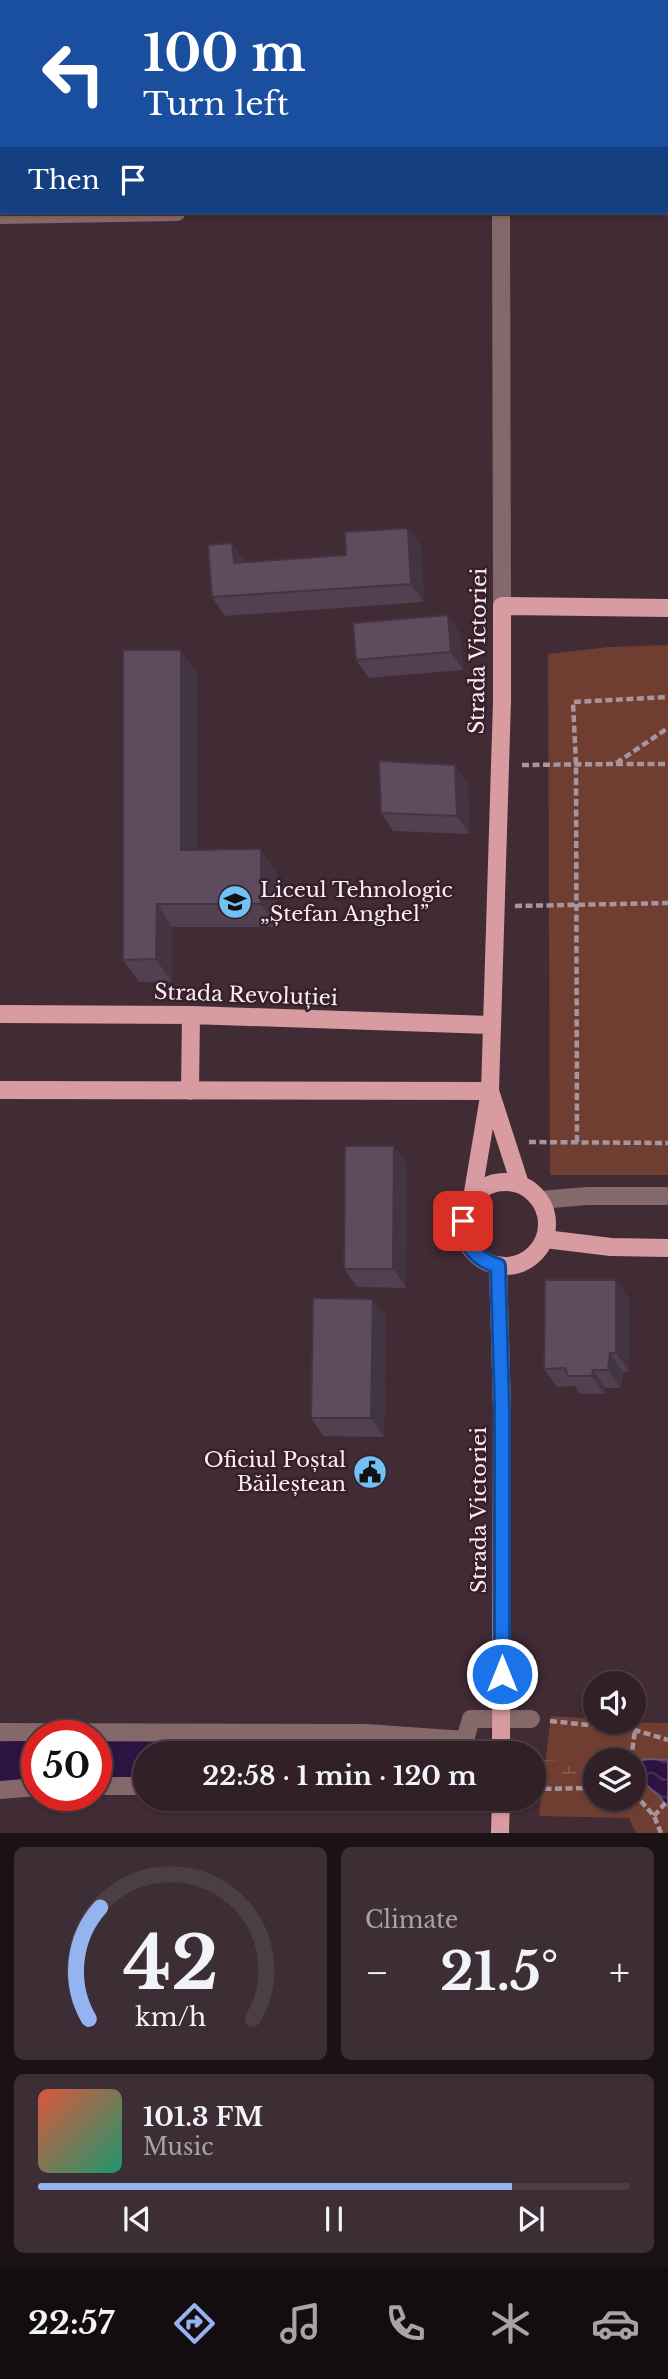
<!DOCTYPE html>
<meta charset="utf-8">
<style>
:root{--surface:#312028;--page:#3d2d34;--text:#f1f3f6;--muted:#a8a3a8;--line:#4c3e45;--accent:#95b2f1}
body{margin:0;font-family:"Libre Baskerville",serif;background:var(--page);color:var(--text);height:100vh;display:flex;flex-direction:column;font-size:26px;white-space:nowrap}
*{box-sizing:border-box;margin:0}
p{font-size:23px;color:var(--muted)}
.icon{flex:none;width:38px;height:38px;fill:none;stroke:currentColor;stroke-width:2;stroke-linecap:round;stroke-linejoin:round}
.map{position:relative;height:1833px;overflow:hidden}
.details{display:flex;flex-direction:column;gap:14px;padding:14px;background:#1b1216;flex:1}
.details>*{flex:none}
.guide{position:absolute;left:0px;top:0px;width:668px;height:214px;box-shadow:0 2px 5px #0004,0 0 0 2px var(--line);background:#1a4fa0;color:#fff;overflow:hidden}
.fabs{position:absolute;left:583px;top:1671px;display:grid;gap:14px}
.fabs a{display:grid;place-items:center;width:63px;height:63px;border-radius:50%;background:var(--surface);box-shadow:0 2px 5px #0004,0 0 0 2px var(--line);font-size:35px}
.speed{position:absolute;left:21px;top:1720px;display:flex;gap:14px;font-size:35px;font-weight:700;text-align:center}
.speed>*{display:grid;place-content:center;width:91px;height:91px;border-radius:50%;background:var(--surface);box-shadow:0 2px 5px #0004,0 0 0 2px var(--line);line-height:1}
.speed .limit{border:10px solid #d22;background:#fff;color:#111}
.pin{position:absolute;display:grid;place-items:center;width:60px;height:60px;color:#fff;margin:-30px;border-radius:14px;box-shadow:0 4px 10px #0006}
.me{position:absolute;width:77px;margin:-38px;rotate:0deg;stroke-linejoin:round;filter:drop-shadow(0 0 5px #0008)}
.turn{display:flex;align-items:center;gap:24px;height:147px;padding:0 28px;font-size:32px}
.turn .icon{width:91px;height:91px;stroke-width:2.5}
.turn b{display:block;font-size:49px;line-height:60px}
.then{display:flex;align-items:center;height:66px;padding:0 28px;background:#0003;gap:14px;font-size:26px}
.big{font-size:52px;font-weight:700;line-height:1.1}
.details .card{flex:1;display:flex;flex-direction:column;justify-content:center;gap:10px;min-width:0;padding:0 24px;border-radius:10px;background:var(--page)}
.details .dial{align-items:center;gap:0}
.dial svg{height:182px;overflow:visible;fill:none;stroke:var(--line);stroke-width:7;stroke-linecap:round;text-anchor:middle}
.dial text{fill:var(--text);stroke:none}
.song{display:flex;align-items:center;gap:21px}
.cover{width:84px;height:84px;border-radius:10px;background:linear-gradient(135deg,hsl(10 70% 55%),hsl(160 70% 35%))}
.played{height:7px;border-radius:4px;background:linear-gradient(90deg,var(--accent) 80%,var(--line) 80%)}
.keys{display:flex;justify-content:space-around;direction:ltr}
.heat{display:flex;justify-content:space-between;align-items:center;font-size:38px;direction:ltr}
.details .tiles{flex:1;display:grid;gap:14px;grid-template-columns:1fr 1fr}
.card:last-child{grid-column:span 2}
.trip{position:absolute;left:133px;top:1741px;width:413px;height:70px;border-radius:35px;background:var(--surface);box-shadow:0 2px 5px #0004,0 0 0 2px var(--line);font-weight:700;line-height:70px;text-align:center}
.tabs{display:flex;height:112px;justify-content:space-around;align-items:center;background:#140d10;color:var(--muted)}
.tabs .icon{width:49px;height:49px}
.tabs .selected{color:var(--accent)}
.tabs b{font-size:32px;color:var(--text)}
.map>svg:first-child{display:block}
.green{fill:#703e31;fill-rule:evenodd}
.wetland{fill:url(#wetland-marsh)}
.water{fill:url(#water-waves);stroke:#6b5477;stroke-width:2}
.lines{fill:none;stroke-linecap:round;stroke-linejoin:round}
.river{stroke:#2c1341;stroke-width:49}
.path{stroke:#a7949c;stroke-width:4.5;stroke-dasharray:7 3.5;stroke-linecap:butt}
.minor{stroke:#85686a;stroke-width:18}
.major{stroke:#d79ba0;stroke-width:18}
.wall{fill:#514050}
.shaded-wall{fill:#423441}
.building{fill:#5e4b5d;stroke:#423441;stroke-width:2}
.route-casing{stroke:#114b97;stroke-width:18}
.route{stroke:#1a73e8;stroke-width:12}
.labels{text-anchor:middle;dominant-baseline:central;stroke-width:5;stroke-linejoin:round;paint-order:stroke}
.street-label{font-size:21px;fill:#fdedf4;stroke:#36212b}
.poi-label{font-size:21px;fill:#fdedf4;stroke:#36212b;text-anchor:start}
</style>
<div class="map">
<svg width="668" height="1833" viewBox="0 0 668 1833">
<defs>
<pattern id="wetland-marsh" width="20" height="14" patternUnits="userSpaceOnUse" patternTransform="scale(1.75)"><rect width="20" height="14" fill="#703e31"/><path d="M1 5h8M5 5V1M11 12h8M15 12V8" fill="none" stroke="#855a4f"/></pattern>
<pattern id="water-waves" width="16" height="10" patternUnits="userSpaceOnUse" patternTransform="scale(1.75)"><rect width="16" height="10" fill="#2c1341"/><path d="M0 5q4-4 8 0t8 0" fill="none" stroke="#4c365d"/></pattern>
</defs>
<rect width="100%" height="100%" fill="#412b35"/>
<!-- green -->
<path class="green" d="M668 645V1175H550L548 654 609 647Z
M551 1716 595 1719V1722L668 1723V1833H636L629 1818 539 1816ZM595 1760H634V1799H595Z
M364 1727 449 1730 450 1753 364 1754Z"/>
<!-- wetland -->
<path class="wetland" d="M137 1749 451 1753 145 1754V1775L96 1776V1750Z
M37 1752V1776L0 1779V1753Z
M534 1759 595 1764V1775L534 1773Z"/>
<!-- water -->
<path class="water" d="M649 1759 668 1760V1808L660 1797 634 1774V1761Z"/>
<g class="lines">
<!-- river -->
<path class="river" d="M96 1762 145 1761
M0 1767 37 1764"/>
<!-- path -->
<path class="path" d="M616 764H668
M522 765 615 764 668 728
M515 906 668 903
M529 1142 668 1143
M577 1142 576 764 573 702 668 697
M550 1721 635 1730 668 1740
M631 1760 635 1730
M534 1789 595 1788
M634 1793 654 1816 661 1833
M654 1816 668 1800"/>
<!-- minor -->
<path class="minor" d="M501 0V2
M501 212 502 606
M0 215 177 212
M540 1200 587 1196H668
M0 1732 366 1733 465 1740 471 1719H531
M96 1786H145
M0 1790 37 1787"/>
<!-- major -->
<path class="major" d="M0 1014 191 1015 490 1025
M0 1090 490 1091 502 701V606L668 608
M190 1091 191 1015
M463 1224a42 42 0 1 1 84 0a42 42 0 1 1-84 0Z
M472 1198 490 1091 520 1184
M545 1239 611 1247 668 1248
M498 1266 502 1409 501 1754
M500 1833 501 1799"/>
</g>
<!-- wall -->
<path class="wall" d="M421 546 424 602 225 616 212 597 245 562 346 555Z
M460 633 463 670 369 678 356 660Z
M197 673V850L277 872V927H172V982H139L123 960Z
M468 783 469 834 393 831 381 813Z
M407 1164 406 1288 357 1287 344 1269Z
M616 1280 629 1299V1371L623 1372 621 1388H605V1394H580L575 1386 557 1387 544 1369Z
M386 1317 384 1437 323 1436 311 1418Z"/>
<!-- shaded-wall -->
<path class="shaded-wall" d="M408 528 421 546 424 602 411 584Z
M232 543 245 561 234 563Z
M448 615 460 633 463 670 451 652Z
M181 650 197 673V872L181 850Z
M455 765 468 783 469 834 457 816Z
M261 849 277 872V927L261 904Z
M157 904 172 927V982L156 959Z
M394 1146 407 1164 406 1288 393 1269Z
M616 1280 629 1299V1371L616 1353Z
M373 1299 386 1317 384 1437 371 1418Z
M610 1353 623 1372 621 1388 608 1370Z
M593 1370 605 1388V1394L592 1376Z"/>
<!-- building -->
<path class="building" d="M408 528 411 584 212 597 208 545 232 543 234 563 346 555 345 532Z
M448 615 451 652 356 660 353 623Z
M123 650H181V850L261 849V904H157L156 959 123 960Z
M379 761 455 765 457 816 381 813Z
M345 1146H394L393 1269H344Z
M545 1280H616V1353H610L608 1370H593L592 1376H568L565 1368 544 1369Z
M313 1298 373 1299 371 1418H311Z"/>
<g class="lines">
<!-- route casing -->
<g class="route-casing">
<path id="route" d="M463 1221C464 1245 475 1259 498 1266L502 1409V1674"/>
</g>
<!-- route -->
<use href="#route" class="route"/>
</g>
<!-- icons -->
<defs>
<g id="school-disc" transform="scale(1.75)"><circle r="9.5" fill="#72c1f5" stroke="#36212b"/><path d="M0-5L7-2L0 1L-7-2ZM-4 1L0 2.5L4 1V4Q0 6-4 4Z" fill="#111"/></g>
<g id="civic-disc" transform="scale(1.75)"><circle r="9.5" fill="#72c1f5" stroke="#36212b"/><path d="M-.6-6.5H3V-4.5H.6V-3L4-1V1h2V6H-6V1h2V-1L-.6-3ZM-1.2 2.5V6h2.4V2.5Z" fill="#111"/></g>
</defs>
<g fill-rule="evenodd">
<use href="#school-disc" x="235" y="902"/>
<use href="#civic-disc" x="370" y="1472"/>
</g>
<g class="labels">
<!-- street labels -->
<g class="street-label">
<text transform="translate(478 651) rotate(-89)">Strada Victoriei</text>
<text transform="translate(246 995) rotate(2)">Strada Revoluției</text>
<text transform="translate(479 1510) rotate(-90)">Strada Victoriei</text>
</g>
<!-- poi labels -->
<g class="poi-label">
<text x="260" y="890">Liceul Tehnologic<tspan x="260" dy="24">„Ștefan Anghel”</tspan></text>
<text x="346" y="1460" text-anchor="end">Oficiul Poștal<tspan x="346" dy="24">Băileștean</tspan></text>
</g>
</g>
</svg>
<div class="fabs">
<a><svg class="icon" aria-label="sound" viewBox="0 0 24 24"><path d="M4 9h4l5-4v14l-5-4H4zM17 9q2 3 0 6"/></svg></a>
<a><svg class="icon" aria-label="layers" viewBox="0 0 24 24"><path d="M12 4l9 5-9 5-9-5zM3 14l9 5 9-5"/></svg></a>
</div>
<div class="speed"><div class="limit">50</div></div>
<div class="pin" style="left:463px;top:1221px;background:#d93025"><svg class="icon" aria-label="arrive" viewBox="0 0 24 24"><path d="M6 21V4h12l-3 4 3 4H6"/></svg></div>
<svg class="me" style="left:502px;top:1674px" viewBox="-20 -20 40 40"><circle r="17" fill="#1a73e8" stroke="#fff" stroke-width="3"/><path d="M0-11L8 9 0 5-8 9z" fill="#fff"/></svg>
<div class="trip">22:58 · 1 min · 120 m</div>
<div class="guide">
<div class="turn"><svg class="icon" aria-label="left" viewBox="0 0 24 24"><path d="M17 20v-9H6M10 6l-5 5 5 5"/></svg><div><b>100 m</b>Turn left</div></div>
<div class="then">Then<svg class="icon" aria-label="arrive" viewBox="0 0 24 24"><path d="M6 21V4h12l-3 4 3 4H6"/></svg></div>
</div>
</div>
<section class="details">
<div class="tiles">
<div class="card dial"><svg viewBox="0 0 100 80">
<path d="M14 69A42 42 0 1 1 86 69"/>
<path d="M14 69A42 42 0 0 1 19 20" stroke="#95b2f1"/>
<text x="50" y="56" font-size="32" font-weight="700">42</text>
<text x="50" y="72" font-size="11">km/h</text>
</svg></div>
<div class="card"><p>Climate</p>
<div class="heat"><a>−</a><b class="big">21.5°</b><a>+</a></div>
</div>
<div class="card">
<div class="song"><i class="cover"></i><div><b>101.3 FM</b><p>Music</p></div></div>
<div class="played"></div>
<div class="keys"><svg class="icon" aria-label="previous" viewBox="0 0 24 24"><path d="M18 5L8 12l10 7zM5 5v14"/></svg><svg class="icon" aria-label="pause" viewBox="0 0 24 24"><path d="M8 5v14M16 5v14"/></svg><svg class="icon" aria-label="next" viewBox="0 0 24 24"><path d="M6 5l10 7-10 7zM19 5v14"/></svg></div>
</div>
</div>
</section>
<nav class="tabs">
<b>22:57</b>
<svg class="icon selected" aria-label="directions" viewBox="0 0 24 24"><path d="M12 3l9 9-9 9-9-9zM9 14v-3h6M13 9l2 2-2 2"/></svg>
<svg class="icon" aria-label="music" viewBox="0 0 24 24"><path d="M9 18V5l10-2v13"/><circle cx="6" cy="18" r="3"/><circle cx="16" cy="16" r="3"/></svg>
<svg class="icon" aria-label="phone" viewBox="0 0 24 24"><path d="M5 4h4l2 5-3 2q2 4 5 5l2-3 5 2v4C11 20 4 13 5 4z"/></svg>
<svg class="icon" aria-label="climate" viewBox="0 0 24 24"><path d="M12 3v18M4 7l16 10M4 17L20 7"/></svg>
<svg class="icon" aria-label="car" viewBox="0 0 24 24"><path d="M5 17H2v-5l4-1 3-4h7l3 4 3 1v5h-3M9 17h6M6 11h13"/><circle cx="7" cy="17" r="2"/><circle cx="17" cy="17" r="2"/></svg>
</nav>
